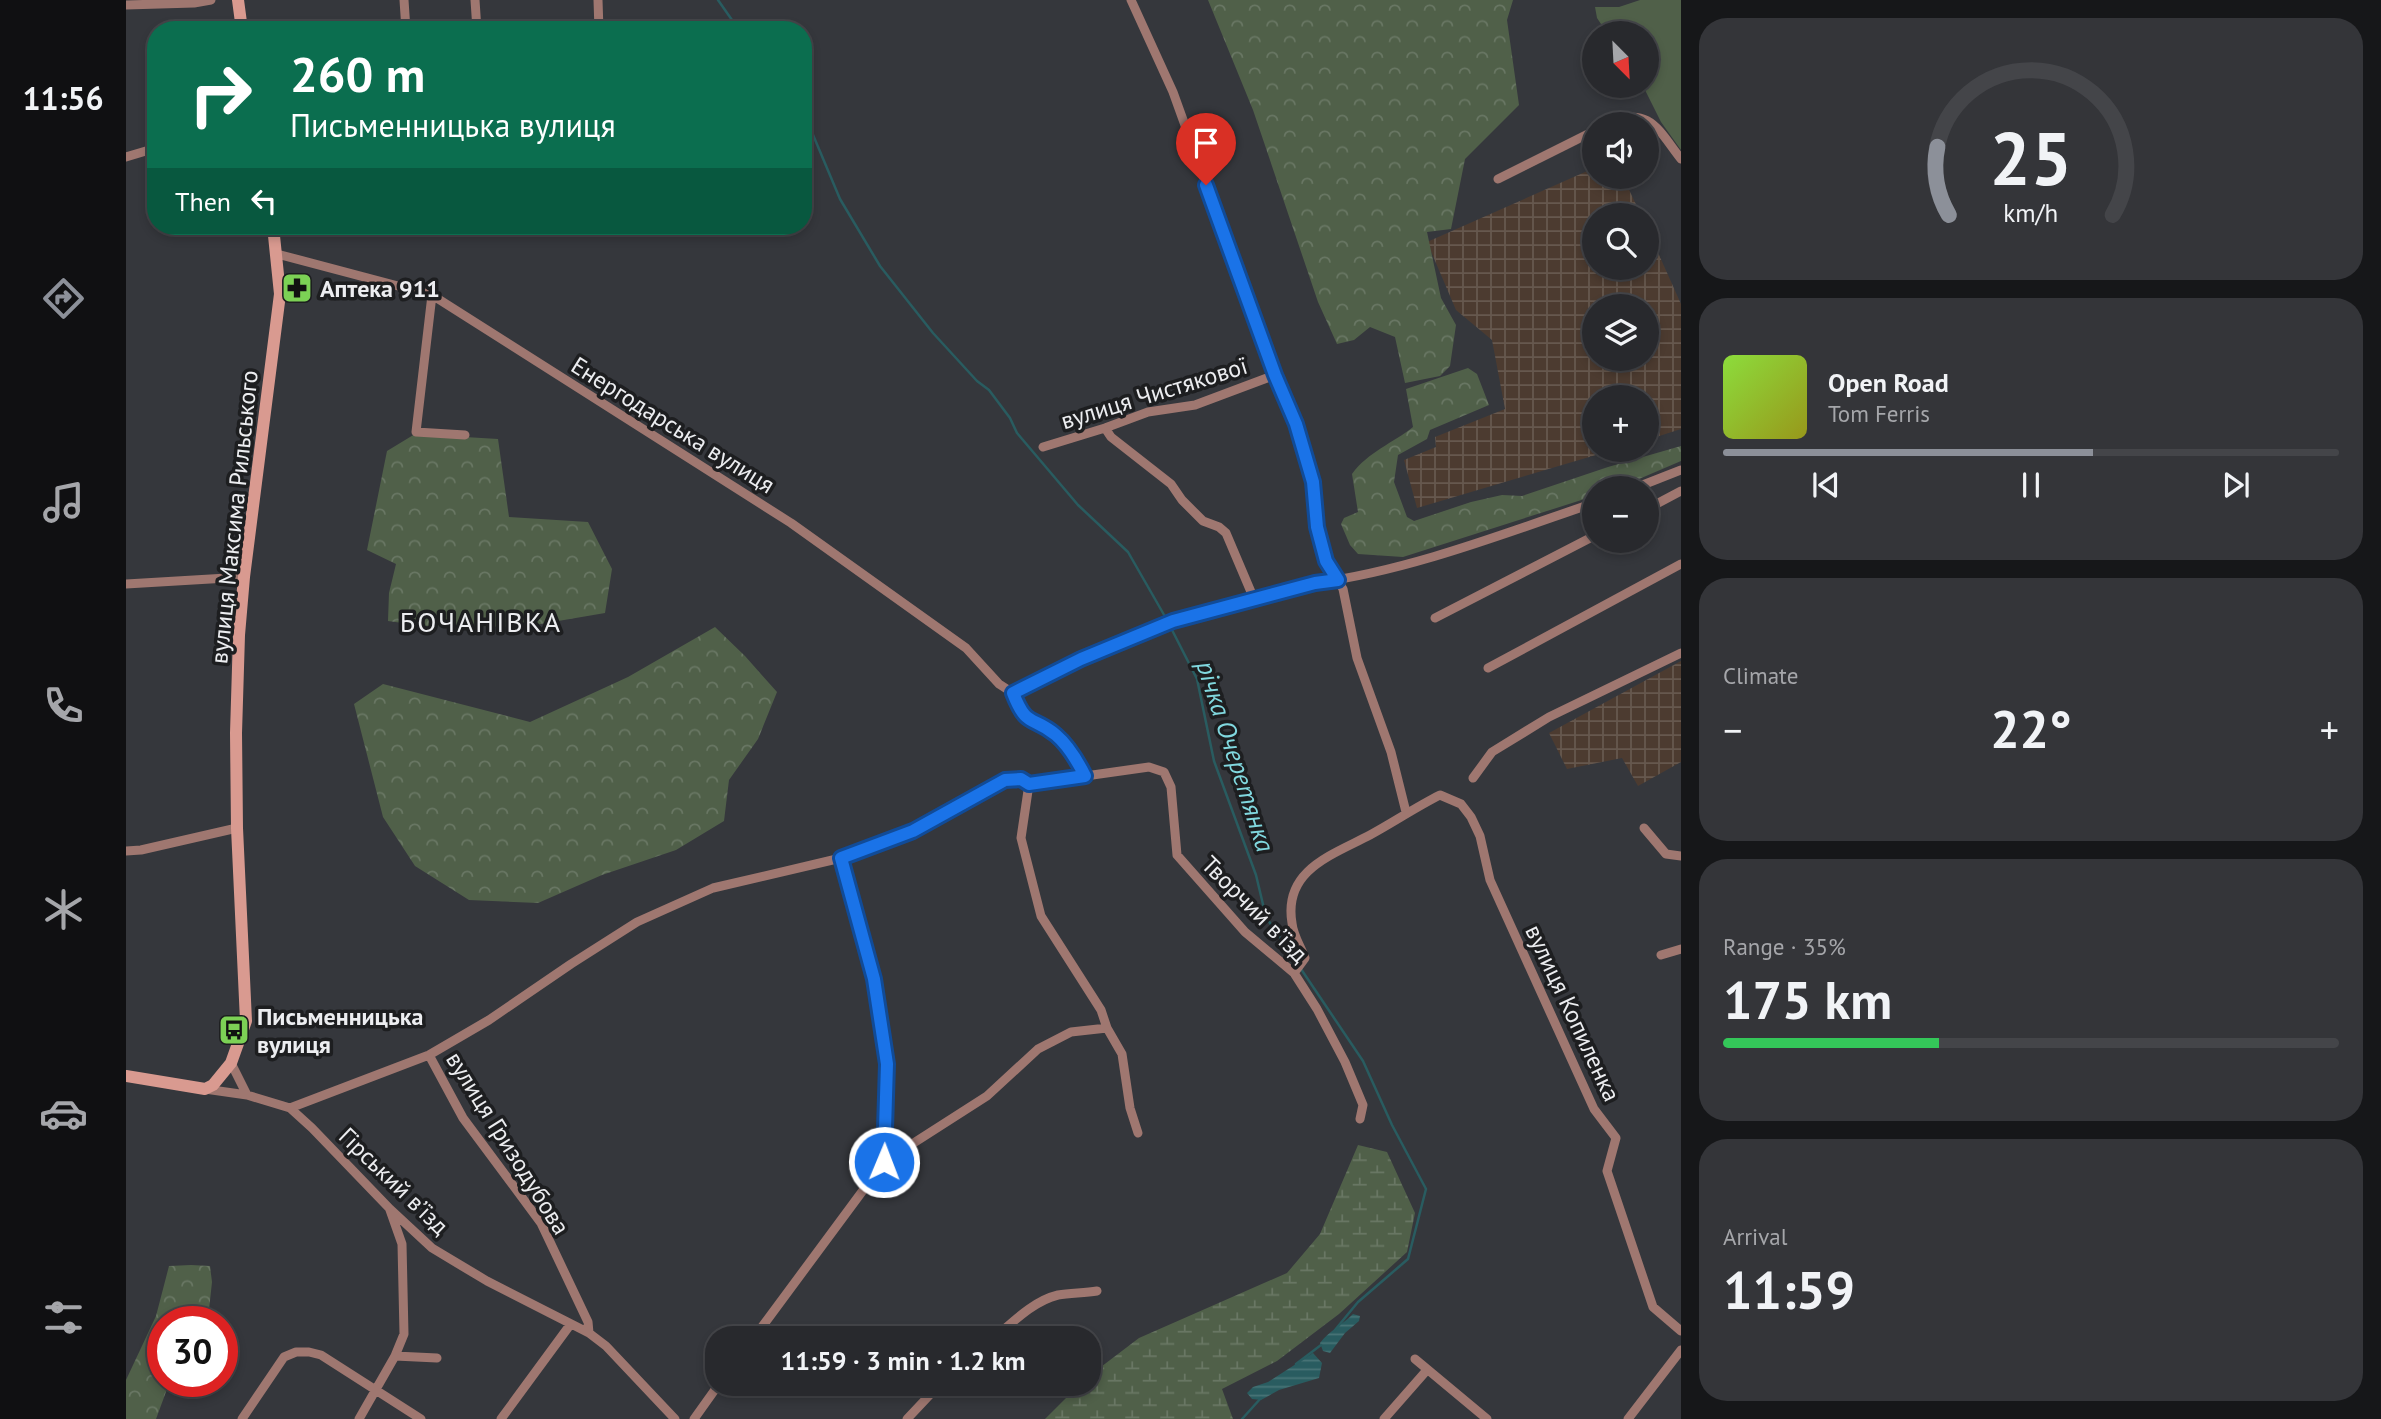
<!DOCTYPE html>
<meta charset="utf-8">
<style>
:root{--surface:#28292d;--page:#343539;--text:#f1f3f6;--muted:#a5a6aa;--line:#444549;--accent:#8c9099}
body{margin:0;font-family:"PT Sans",sans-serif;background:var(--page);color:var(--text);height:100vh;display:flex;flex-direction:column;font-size:26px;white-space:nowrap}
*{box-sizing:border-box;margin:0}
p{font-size:23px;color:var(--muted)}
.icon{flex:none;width:38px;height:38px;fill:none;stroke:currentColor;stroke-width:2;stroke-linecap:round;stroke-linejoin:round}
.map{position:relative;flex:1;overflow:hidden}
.drawer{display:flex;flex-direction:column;gap:18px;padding:18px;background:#161719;width:700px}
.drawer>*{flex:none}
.banner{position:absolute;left:21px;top:21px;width:665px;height:214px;border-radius:28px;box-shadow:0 4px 10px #0003,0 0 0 2px var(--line);background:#0b6e4f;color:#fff;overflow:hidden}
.needle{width:46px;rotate:156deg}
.controls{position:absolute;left:1456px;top:21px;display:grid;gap:14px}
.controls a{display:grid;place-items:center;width:77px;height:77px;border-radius:50%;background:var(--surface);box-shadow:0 4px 10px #0003,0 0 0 2px var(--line);font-size:35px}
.speed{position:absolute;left:21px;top:1306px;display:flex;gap:14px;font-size:35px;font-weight:700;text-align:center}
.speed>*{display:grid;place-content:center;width:91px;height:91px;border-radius:50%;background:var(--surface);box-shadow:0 4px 10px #0003,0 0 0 2px var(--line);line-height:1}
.speed .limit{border:10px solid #d22;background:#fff;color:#111}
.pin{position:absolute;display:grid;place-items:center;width:60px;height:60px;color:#fff;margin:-72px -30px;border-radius:50% 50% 50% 0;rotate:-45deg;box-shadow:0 0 7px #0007}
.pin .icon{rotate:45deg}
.me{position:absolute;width:77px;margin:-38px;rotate:1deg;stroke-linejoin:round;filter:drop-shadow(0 0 5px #0008)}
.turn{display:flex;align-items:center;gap:24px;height:147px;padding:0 28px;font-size:32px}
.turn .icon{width:91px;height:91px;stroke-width:2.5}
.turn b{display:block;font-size:49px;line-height:60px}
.then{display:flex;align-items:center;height:66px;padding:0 28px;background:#0003;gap:14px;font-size:26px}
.big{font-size:52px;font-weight:700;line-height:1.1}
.drawer .tile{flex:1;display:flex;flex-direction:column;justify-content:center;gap:10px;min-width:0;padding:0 24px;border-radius:28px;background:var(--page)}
.drawer .dial{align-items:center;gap:0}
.dial svg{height:182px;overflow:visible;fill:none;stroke:var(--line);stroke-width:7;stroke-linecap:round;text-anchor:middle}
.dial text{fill:var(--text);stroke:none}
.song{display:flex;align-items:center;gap:21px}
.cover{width:84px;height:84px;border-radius:10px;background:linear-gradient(135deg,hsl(90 70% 55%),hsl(60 70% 35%))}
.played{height:7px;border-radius:4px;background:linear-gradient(90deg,var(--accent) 60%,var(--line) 60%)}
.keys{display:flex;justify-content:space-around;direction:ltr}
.heat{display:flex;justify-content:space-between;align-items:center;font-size:38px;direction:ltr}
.charge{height:10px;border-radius:5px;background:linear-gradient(90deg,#34c759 35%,var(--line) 0)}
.trip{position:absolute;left:579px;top:1326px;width:396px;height:70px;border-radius:28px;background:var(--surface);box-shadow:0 4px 10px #0003,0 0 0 2px var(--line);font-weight:700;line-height:70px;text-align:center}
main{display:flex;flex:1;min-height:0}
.dock{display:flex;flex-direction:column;width:126px;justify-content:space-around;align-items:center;background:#101012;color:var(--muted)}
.dock .icon{width:49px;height:49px}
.dock .on{color:var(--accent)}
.dock b{font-size:32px;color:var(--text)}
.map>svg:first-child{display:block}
.industrial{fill:url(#industrial-grid);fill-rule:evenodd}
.green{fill:#506049}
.forest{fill:url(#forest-crowns)}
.wetland{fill:url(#wetland-marsh)}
.water{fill:url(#water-rules)}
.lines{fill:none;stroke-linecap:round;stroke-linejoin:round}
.stream{stroke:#295c60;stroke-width:2.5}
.minor{stroke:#9f7770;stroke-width:9}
.secondary{stroke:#d99a90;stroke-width:12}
.route-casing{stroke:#114b97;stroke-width:18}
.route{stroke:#1a73e8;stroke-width:12}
.labels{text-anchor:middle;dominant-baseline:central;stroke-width:7;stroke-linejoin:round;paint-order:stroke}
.poi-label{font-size:24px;font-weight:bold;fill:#ecedf0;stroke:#1d1e20;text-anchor:start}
.street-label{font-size:24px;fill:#ecedf0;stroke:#1d1e20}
.water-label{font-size:26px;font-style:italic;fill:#81d8df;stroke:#1d1e20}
.quarter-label{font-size:28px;letter-spacing:2px;fill:#ecedf0;stroke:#1d1e20}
</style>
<main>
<nav class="dock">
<b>11:56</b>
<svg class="icon on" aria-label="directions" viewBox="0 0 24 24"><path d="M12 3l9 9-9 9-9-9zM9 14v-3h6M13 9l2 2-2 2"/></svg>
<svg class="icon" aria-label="music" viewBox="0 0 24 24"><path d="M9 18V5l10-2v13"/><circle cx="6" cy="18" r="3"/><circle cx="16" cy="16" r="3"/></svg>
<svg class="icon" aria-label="phone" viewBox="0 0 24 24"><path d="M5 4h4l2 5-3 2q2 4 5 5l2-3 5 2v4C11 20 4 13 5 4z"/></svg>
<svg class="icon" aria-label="climate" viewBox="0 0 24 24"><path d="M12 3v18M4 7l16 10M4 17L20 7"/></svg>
<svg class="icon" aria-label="car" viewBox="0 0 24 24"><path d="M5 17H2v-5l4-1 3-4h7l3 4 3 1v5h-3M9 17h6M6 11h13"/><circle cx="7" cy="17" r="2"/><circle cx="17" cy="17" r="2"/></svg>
<svg class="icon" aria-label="filters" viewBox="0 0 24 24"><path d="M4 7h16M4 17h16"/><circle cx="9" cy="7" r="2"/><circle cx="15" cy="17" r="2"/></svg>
</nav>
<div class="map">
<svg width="1555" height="1419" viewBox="0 0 1555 1419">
<defs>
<pattern id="industrial-grid" width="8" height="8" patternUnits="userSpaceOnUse" patternTransform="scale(1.75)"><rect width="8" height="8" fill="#4c3b30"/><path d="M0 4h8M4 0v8" fill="none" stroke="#66584e"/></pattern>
<pattern id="forest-crowns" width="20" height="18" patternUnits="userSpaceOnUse" patternTransform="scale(1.75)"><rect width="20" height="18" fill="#506049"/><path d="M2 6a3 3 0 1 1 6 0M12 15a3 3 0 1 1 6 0" fill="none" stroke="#697764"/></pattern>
<pattern id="wetland-marsh" width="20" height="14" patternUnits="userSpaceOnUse" patternTransform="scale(1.75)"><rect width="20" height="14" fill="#506049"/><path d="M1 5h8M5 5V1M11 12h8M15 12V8" fill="none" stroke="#697764"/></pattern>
<pattern id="water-rules" width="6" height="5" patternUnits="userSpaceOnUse" patternTransform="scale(1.75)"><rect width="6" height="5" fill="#295c60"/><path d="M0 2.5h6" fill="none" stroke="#487477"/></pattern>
</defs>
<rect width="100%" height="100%" fill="#35373c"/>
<!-- industrial -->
<path class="industrial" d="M1468 168V177H1497L1515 215H1468V268H1521V228L1555 304V429L1521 440V397H1468V450H1487L1291 508 1278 460 1310 447 1309 437 1379 409 1366 340 1330 310 1301 242ZM1468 306H1521V359H1468Z
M1555 661V762L1512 786 1496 758 1441 769 1423 733Z"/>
<!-- green -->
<path class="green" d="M1514 0H1555V150L1535 122 1517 86H1521V33H1481L1471 18 1469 7H1493Z"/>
<!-- forest -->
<path class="forest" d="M1082 0H1387L1381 20 1393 105 1339 159 1325 229 1301 232 1315 298 1330 325 1324 366 1314 376 1279 383 1269 337 1244 327 1228 340 1211 344 1192 302 1127 110Z
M1342 368 1351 374 1363 405 1304 430 1301 439 1272 455 1268 482 1281 517 1288 521 1345 502 1376 495 1396 496 1482 467 1555 446V461L1492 488H1468V496L1277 557 1232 554 1224 545 1215 524 1218 518 1232 512 1226 474C1242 452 1267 443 1287 427L1280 389Z
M289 434 372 439 383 517 462 522 486 569 479 613 397 627 298 626 262 621 263 593 270 564 241 550 261 451Z
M589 627 619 656 651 692 632 739 603 780 598 821 550 850 476 875 412 903 343 900 289 866 257 817 228 704 257 684 404 722 502 677Z
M65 1265 84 1266 86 1282 82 1319 80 1321H37V1381H44L30 1419H0V1380L30 1316 43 1266Z"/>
<!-- wetland -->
<path class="wetland" d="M1232 1145 1261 1152 1289 1213 1281 1252 1213 1314 1151 1361 1096 1389 1107 1419H919L954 1384H962L963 1376 1013 1338 1161 1273 1194 1234Z"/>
<!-- water -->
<path class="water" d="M1227 1314 1234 1316 1233 1321 1219 1333 1204 1353 1197 1351 1194 1343C1203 1331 1216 1325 1227 1314Z
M1187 1353 1196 1363 1193 1378 1153 1390 1135 1400 1126 1399 1121 1393 1127 1387 1142 1382Z"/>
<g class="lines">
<!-- stream -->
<path class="stream" d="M592 0 613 30
M677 111 714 199 754 266 807 333 851 381 863 390 884 418 891 433 952 505 1002 552 1041 620
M1044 626 1071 679 1088 761 1130 875 1140 917 1171 964
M1175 969 1237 1061 1266 1125 1300 1189 1282 1259 1232 1302 1209 1330
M1170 1364 1195 1345
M1116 1419 1135 1398"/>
<!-- minor -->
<path class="minor" d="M278 0 280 30
M349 0 351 30
M472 0 473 30
M1005 0 1047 92 1149 375 1170 424 1187 482 1191 527 1200 561 1217 589 1231 658 1265 752 1280 812
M0 5 68 3 85 0
M1482 124C1523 104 1533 131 1555 159
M0 157 30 148
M1372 179 1468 131
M151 254 306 295 665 523 840 648 873 684 887 693 894 709 900 718 930 734 950 757 959 777
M306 295 290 432 339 435
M979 428 985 437 1045 484 1056 500 1077 521 1093 527 1100 533 1128 599
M917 447 979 428 1022 412 1069 405 1149 375
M1509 488 1555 470
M1521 509 1555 491
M0 584 118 577
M1309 618 1468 536
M1362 668 1555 564
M887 693 955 659 1047 621 1189 583C1282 571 1380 533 1468 503
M1347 778 1366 752 1423 717 1555 653
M903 784 895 838 915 916 975 1010 981 1028 996 1054 1004 1108 1012 1133
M1518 828 1540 854 1555 856
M0 851 15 850 111 828
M715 858 748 979 761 1064 758 1162
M1535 955 1555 949
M1168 973 1179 958C1175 947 1167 935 1166 923 1157 870 1206 855 1244 835 1268 822 1290 807 1314 795L1335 804 1345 817 1354 836 1364 880 1468 1109 1490 1138 1481 1171 1527 1307 1555 1331
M303 1055 337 1118 415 1223 462 1322 463 1333
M105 1063 121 1095
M79 1089 121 1095 164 1108 186 1128 264 1209 306 1248 361 1281 463 1333 480 1346 549 1419
M164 1108 303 1055 363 1020 445 964 511 922 587 888 715 858 787 831 879 780 895 779 903 784 1023 767 1038 772 1045 787 1051 855 1119 932 1168 973 1191 1009 1219 1062 1237 1105 1234 1119
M627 1339 758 1162 861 1096 912 1049 945 1032 981 1028
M867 1339C886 1323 907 1301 932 1295 945 1293 959 1293 971 1291
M269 1356 311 1358
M1289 1359 1361 1419
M116 1419 158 1357 170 1352H183L195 1355 295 1419
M233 1419 269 1356 278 1334 276 1244 264 1210
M375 1419 444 1325
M568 1419 593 1384
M781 1419 814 1384
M1258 1419 1301 1370
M1502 1419 1555 1350"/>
<!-- secondary -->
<path class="secondary" d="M112 0 116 30
M0 1076 79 1089 87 1085 105 1063 120 1021 111 828 110 733 113 635 118 577 154 294 147 226"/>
</g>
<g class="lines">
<!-- route casing -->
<g class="route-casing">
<path id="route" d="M758 1162 761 1064 748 979 715 858 787 831 879 780 895 779 903 784 959 776C952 762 943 746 930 735 906 715 901 729 887 693L955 659 1047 621 1189 583 1212 580 1200 561 1191 527 1187 482 1170 424 1149 375 1080 185"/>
</g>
<!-- route -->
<use href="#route" class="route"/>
</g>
<!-- icons -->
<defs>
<g id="pharmacy-square" transform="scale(1.575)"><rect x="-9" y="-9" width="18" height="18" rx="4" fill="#7cd155" stroke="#1d1e20"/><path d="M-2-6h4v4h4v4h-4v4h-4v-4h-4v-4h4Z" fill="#111"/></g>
<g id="bus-square" transform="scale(1.575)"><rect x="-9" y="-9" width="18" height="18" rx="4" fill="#7cd155" stroke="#1d1e20"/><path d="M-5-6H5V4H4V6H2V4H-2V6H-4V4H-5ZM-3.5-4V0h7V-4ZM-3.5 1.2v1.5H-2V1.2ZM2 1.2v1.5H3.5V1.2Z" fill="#111"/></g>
</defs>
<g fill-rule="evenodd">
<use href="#pharmacy-square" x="171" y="288"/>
<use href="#bus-square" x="108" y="1030"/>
</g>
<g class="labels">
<!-- poi labels -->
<g class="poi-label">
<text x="194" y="288">Аптека 911</text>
<text x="131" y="1016">Письменницька<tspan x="131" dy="28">вулиця</tspan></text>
</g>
<!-- street labels -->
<g class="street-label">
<text transform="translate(1028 393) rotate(-17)">вулиця Чистякової</text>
<text transform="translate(547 425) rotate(32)">Енергодарська вулиця</text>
<text transform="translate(108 517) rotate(-84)">вулиця Максима Рильського</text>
<text transform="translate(1129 909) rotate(45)">Творчий в’їзд</text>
<text transform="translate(1447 1013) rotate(65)">вулиця Копиленка</text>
<text transform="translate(382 1143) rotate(58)">вулиця Гризодубова</text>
<text transform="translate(268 1181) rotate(44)">Гірський в’їзд</text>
</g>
<!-- water labels -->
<g class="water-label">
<text transform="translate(1110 756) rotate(72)">річка Очеретянка</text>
</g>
<!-- quarter labels -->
<g class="quarter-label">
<text x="355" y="621">БОЧАНІВКА</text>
</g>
</g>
</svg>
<div class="controls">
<a><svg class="needle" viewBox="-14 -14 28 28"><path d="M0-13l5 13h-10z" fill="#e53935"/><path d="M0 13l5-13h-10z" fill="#a5a6aa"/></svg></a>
<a><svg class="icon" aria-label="sound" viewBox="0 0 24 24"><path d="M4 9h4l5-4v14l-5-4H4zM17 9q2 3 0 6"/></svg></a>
<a><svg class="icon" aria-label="search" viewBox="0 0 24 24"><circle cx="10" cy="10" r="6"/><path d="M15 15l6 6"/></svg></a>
<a><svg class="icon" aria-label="layers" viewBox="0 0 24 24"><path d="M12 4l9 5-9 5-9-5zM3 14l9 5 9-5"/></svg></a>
<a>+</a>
<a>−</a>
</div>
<div class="speed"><div class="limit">30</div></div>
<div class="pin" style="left:1080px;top:185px;background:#d93025"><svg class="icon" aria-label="arrive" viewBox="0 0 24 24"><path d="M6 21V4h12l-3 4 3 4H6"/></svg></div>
<svg class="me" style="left:758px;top:1162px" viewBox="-20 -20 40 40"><circle r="17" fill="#1a73e8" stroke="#fff" stroke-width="3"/><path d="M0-11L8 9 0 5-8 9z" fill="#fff"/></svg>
<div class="trip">11:59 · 3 min · 1.2 km</div>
<div class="banner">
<div class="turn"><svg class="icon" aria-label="right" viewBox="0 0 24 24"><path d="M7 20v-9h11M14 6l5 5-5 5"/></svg><div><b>260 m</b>Письменницька вулиця</div></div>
<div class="then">Then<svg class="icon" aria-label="left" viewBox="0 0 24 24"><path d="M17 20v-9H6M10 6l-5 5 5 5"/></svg></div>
</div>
</div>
<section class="drawer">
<div class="tile dial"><svg viewBox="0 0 100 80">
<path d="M14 69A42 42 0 1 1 86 69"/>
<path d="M14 69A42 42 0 0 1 9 39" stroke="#8c9099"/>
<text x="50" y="56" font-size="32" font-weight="700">25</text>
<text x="50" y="72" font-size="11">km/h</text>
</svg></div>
<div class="tile">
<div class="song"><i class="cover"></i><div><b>Open Road</b><p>Tom Ferris</p></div></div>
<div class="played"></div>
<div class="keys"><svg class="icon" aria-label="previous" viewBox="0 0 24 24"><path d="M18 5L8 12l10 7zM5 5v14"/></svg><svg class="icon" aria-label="pause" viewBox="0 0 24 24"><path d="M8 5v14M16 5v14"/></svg><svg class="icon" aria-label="next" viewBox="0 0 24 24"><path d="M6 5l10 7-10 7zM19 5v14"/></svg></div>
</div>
<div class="tile"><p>Climate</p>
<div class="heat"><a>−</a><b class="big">22°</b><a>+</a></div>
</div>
<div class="tile"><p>Range · 35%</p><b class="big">175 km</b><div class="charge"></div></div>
<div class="tile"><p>Arrival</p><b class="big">11:59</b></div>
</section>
</main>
